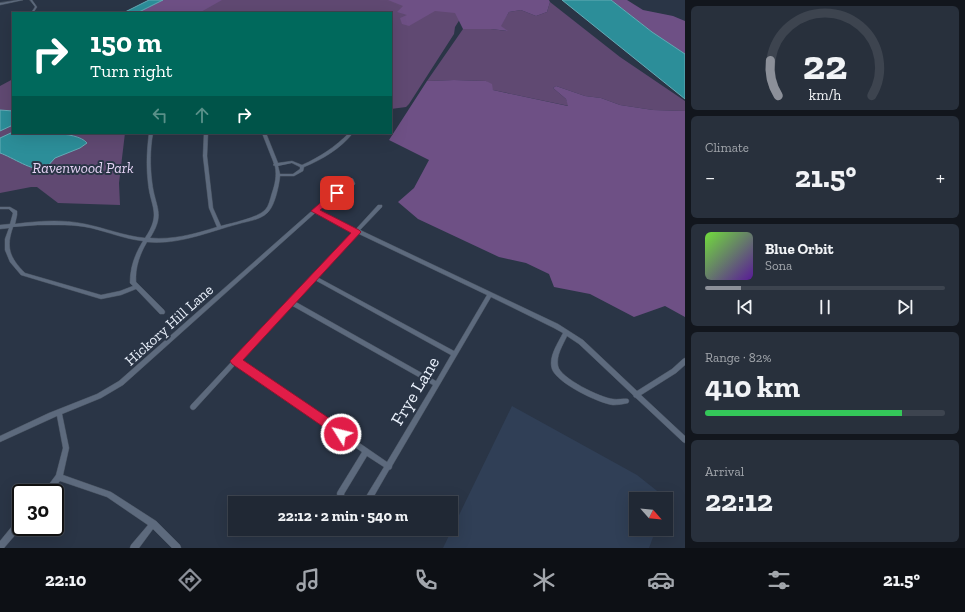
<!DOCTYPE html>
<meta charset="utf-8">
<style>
:root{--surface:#202834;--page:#28303c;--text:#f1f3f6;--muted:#a2a6ac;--line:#3d444f;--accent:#8c9099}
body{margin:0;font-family:"Zilla Slab",serif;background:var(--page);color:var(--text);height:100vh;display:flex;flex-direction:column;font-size:15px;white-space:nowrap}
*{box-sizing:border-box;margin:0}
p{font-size:13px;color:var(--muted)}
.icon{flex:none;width:22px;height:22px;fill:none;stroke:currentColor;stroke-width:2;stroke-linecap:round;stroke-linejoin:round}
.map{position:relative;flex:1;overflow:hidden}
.panel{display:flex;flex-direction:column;gap:6px;padding:6px;background:#12161d;width:280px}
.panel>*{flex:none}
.banner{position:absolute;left:12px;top:12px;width:380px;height:122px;border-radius:0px;box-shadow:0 4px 16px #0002,0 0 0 1px var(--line);background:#00695c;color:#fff;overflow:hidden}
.needle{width:26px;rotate:117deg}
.fabs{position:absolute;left:629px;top:492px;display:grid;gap:8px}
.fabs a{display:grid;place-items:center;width:44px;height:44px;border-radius:0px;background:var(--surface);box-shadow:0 4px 16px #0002,0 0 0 1px var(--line);font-size:20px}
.speed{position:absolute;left:12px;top:484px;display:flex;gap:8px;font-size:20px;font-weight:700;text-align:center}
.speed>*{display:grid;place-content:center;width:52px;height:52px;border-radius:50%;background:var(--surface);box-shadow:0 4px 16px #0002,0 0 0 1px var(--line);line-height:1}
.speed .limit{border:2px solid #111;border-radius:6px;background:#fff;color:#111}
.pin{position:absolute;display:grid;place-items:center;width:34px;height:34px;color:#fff;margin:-17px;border-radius:8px;box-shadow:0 2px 6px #0006}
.me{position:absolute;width:44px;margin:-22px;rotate:306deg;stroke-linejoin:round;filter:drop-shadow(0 0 3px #0008)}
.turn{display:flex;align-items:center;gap:14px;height:84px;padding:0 12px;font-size:18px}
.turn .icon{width:52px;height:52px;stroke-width:2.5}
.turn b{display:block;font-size:28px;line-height:34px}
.lanes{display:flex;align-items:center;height:38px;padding:0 12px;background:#0003;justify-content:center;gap:20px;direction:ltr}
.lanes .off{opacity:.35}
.big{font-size:30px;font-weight:700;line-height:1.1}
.panel .card{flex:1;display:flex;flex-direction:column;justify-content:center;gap:6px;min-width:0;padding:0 14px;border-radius:6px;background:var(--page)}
.panel .dial{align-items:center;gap:0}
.dial svg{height:104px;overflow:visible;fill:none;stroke:var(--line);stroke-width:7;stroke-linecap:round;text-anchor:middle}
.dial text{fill:var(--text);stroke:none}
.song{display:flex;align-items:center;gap:12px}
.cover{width:48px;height:48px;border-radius:6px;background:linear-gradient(135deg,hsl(100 70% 55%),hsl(270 70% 35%))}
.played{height:4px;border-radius:2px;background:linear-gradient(90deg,var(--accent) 15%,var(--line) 15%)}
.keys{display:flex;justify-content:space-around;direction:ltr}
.heat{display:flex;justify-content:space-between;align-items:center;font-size:22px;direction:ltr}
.charge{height:6px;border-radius:3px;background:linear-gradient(90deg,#34c759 82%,var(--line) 0)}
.trip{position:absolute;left:228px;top:496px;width:230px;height:40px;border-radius:0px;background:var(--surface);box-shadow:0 4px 16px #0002,0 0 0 1px var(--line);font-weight:700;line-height:40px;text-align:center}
.menu{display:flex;height:64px;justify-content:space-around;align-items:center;background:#0d1015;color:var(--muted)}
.menu .icon{width:28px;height:28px}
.menu .on{color:var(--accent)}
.menu b{font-size:18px;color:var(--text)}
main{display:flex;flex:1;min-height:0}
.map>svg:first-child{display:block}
.built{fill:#303f56}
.green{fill:#604972}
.forest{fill:#6e5085}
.water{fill:#2c8e99;stroke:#65abb6}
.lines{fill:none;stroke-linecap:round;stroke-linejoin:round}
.street-casing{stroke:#46505e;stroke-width:1}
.street{fill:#5d6a7d;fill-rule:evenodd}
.route{fill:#e11d48;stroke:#92132f}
.labels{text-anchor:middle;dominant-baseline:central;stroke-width:4;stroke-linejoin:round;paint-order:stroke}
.park-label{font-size:15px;font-style:italic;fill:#e5d3f4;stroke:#2a3546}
.street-label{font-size:15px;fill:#e9f0fb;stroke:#2a3546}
.near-street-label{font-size:18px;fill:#e9f0fb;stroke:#2a3546}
</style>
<main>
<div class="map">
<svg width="685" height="548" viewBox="0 0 685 548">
<rect width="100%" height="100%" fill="#2a3546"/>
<!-- built -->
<path class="built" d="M512 406 637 475 666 498 636 499V529H656L649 548H443Z"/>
<!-- green -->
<path class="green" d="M175 0H472L455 27 454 34 409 104 406 107 391 109V13H153Z
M550 2 620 57 685 101V111L653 110 620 105 601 98 585 96 556 86 553 88 566 99 569 106 493 90 486 81 454 80 427 81 463 29H491L507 31 500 26 509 12 521 10 536 16 547 12Z
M13 79V133H125L119 183 120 205 58 203 37 187H31L0 193V86Z"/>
<!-- forest -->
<path class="forest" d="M163 0H222L199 13H137Z
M388 0H549L550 2 547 12 536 16 521 10 509 12 501 26 508 31 491 29H463L455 13 435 11 409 26 402 24 400 18 407 15 397 12 403 6Z
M611 0H627L643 10 673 16 685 21V54L652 32Z
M454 80 486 81 492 84 493 90 568 106 566 99 553 88 556 86 585 96 601 98 620 105 653 110 685 111V317L665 306 634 317 590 294 554 287 549 274 526 263 499 257 418 219 398 202 414 188 429 160 389 140 427 81Z"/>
<!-- water -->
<path class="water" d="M149 0H163L137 13H123Z
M562 0H611L652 32 685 54V99Z
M0 110 13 111V125L0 131Z
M13 132V133C29 133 77 130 87 143L80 148 55 158 45 169C33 172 12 157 0 153V138Z"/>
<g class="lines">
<!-- street casing -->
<g class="street-casing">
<path id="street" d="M18 0H23L0 5V3Z
M30 0H32L37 7 33 13H31L35 7Z
M149 133H153C150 149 150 166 152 182 155 208 166 213 150 238 173 240 195 234 217 227L209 208 203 156 204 133H208L207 156 213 208 221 226C232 223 257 218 265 210 269 206 270 199 272 193 275 184 277 176 275 166L273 165 274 164 273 161 262 133H266L278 163 292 161 302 165C320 157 335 147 349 133H353C340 149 323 159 304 167L303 171 294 176H280C279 186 275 204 269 211 262 220 248 221 238 224 208 232 179 245 147 242 140 254 135 267 136 282L164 310 165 312 164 314H160L136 289 121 295 101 299 21 275 10 262 5 250V239L9 228 0 229V225L10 224 13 213 9 209H0V207H10L17 211V215L15 224C38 221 62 219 85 224 105 228 124 236 145 238 162 213 150 207 148 182 146 166 147 149 149 133ZM292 163 300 167V169L293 174H280L278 166ZM38 225C56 225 74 224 91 228 108 232 125 239 143 241 135 254 130 267 130 283L133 286 120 291 101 295 25 273C9 257 6 247 13 227Z
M347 177 353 179 355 184 354 185 347 193 334 196 318 211 356 229 378 205H382V207L360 230 558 324 583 340 637 391 672 369 683 359 685 358V365L676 373 641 395 685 436V443L683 442 636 398 634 397 633 395 579 344 567 336C563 345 556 355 558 366 560 378 601 398 613 399 618 400 623 398 628 399L629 401 628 403C624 404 617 405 613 405 598 403 557 383 552 369 548 357 558 343 563 333L554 328 491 297 392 466V467L391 469 389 470 370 503H362L384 467 367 456 344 494 346 503H338L337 493 338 491 362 452 236 364 195 409 193 410 191 409 190 407 191 405 354 231 315 213 123 385 101 398 62 414 69 448 63 475 111 492 156 521 180 545 181 548H172L153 529 139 548H130L131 545 148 525 107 497 60 481 50 493H43L44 491 56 475 63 448 57 416 0 442V436L49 413 97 394 119 381 331 194C331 192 331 189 332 187 334 182 341 178 347 177ZM347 180 350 181 351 184 344 191 335 193 336 187 342 182ZM357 233 487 295 454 351 317 277ZM315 280 451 355 436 381 294 301ZM291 305 433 385 387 462 240 361Z
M21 518 22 527 4 548H0V541L18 519Z"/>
</g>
<!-- street -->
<use href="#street" class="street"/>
</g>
<!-- route -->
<path class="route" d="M334 191H340L341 193 320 210 359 230 361 232 243 360 345 429 347 434 345 438 341 439 232 364 230 361 351 233 311 211Z"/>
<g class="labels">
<!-- park labels -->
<g class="park-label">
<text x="83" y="168">Ravenwood Park</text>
</g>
<!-- street labels -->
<g class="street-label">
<text transform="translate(169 325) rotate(-42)">Hickory Hill Lane</text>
</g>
<!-- near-street labels -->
<g class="near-street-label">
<text transform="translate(415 391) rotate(-59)">Frye Lane</text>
</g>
</g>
</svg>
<div class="fabs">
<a><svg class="needle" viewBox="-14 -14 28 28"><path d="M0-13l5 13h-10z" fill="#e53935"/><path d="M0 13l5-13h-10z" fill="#a2a6ac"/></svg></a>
</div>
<div class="speed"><div class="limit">30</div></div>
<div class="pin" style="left:337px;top:193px;background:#d93025"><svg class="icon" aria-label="arrive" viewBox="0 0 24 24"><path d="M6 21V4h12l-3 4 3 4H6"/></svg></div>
<svg class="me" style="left:341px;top:434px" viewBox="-20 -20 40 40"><circle r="17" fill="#e11d48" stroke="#fff" stroke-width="3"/><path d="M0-11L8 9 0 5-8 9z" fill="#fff"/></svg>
<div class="trip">22:12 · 2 min · 540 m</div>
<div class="banner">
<div class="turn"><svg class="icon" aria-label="right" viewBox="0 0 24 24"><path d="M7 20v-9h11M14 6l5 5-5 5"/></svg><div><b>150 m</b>Turn right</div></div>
<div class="lanes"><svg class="icon off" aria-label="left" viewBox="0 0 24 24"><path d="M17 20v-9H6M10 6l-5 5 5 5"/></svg><svg class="icon off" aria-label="ahead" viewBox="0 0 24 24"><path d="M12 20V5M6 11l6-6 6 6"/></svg><svg class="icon" aria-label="right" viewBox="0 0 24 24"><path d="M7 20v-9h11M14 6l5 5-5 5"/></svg></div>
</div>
</div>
<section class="panel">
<div class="card dial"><svg viewBox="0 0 100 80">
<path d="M14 69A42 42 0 1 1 86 69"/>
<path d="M14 69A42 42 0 0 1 8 42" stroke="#8c9099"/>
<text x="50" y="56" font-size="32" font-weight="700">22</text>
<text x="50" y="72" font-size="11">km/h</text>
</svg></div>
<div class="card"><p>Climate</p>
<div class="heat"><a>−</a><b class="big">21.5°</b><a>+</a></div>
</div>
<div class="card">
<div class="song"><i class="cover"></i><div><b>Blue Orbit</b><p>Sona</p></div></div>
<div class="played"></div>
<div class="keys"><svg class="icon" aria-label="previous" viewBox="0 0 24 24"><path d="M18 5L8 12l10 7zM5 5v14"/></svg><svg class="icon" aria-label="pause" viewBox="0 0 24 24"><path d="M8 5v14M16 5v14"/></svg><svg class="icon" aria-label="next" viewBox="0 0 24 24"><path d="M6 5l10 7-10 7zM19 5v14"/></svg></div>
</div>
<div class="card"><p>Range · 82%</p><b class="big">410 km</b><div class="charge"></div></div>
<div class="card"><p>Arrival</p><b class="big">22:12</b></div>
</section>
</main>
<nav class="menu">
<b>22:10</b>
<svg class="icon on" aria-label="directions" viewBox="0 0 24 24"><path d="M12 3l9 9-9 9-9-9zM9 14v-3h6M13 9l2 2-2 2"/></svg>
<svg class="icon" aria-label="music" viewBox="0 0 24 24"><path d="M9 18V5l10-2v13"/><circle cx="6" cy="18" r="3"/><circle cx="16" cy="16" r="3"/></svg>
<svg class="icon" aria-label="phone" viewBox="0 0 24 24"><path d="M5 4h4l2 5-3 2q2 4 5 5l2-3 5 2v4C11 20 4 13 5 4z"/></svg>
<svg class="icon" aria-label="climate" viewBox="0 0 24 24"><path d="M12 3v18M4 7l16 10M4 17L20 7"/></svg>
<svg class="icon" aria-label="car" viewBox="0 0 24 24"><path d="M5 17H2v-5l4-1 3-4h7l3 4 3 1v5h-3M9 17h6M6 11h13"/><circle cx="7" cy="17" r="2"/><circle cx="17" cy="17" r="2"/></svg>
<svg class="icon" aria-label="filters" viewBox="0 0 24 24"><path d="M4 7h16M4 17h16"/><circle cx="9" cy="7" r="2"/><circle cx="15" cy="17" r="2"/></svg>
<b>21.5°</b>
</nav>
